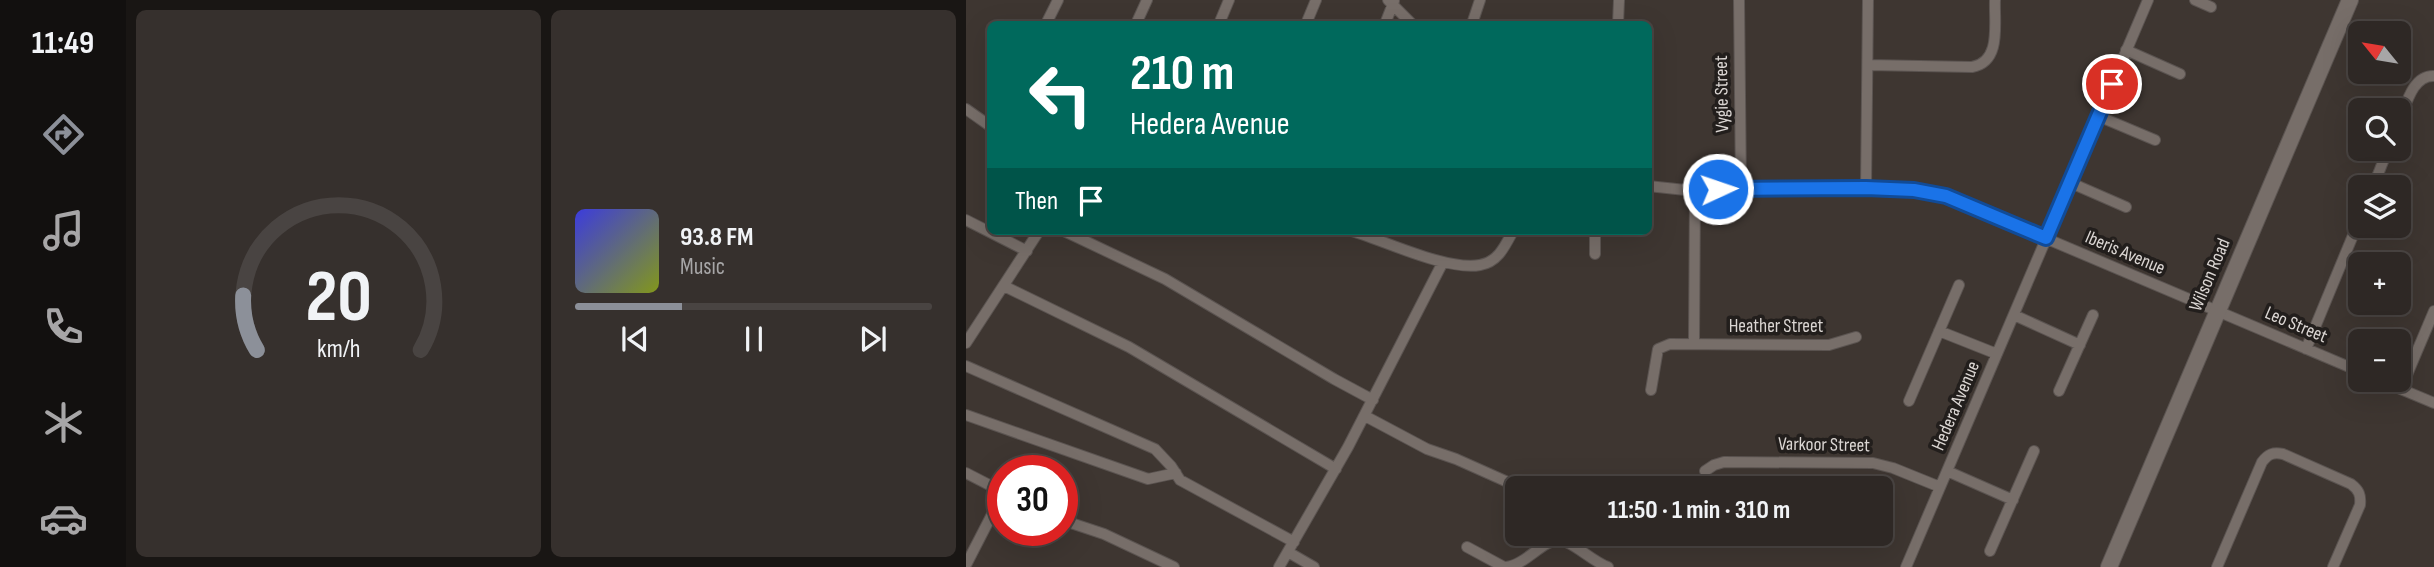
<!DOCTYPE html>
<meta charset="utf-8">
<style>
:root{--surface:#2e2825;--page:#36302d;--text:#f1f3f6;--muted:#a7a6a7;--line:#494442;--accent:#8c9099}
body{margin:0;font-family:"Sofia Sans Condensed",sans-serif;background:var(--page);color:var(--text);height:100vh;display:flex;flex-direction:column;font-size:26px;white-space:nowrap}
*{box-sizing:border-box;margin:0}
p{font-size:23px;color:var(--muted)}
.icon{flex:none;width:38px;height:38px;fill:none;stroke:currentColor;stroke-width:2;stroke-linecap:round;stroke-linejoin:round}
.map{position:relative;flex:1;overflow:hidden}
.drawer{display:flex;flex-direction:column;gap:10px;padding:10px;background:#191614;width:840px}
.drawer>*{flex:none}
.guide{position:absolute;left:21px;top:21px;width:665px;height:214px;border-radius:10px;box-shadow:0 7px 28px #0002,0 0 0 2px var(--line);background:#00695c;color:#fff;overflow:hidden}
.needle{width:46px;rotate:300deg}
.controls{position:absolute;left:1382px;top:21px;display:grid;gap:14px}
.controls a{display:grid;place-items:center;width:63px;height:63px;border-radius:10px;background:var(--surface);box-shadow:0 7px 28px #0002,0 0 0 2px var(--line);font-size:35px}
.speed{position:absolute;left:21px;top:455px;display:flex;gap:14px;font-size:35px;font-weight:700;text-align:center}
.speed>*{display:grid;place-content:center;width:91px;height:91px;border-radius:50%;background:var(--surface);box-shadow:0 7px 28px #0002,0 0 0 2px var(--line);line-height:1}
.speed .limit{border:10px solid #d22;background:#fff;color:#111}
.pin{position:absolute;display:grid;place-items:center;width:60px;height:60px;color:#fff;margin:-30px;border:4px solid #fff;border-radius:50%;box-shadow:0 2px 7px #0007}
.me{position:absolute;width:77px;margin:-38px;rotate:87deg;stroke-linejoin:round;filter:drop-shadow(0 0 5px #0008)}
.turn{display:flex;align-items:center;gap:24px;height:147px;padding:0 28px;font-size:32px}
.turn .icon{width:91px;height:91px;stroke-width:2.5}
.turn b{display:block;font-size:49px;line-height:60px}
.then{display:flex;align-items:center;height:66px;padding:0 28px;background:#0003;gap:14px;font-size:26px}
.drawer .card{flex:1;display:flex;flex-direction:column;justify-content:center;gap:10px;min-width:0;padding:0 24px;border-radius:10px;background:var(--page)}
.drawer .dial{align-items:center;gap:0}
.dial svg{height:182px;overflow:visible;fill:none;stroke:var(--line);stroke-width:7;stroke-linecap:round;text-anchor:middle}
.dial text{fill:var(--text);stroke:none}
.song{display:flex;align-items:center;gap:21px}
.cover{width:84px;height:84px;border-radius:10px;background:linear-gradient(135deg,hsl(240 70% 55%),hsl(70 70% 35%))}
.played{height:7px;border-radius:4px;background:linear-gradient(90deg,var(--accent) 30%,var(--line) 30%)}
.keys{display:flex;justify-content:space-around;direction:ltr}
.drawer .tiles{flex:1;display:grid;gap:10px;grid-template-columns:repeat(2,1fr)}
.trip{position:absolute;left:539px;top:476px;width:388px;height:70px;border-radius:10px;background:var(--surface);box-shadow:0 7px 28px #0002,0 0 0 2px var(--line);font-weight:700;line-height:70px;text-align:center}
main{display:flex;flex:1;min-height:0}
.menu{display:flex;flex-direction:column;width:126px;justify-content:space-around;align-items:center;background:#12100f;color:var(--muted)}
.menu .icon{width:49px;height:49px}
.menu .selected{color:var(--accent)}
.menu b{font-size:32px;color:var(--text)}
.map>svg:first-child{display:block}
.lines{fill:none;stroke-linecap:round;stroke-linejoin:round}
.street-casing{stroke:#5b5451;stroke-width:12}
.secondary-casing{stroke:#5b5451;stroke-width:18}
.street{stroke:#776e69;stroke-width:10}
.secondary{stroke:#776e69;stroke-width:16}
.route-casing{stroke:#114b97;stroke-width:18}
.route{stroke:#1a73e8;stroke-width:12}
.labels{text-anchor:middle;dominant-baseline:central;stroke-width:7;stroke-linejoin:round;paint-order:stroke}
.street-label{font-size:19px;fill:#dbd6d3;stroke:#221e1c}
</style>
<main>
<nav class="menu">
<b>11:49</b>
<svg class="icon selected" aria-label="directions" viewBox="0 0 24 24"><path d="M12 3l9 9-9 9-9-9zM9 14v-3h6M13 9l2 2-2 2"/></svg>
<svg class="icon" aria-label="music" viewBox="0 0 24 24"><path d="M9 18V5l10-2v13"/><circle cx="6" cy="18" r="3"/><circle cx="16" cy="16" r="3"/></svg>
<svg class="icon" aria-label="phone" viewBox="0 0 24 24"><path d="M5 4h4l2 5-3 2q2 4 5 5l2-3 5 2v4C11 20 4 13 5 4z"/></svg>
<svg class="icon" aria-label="climate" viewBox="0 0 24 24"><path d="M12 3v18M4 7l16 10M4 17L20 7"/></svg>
<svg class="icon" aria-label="car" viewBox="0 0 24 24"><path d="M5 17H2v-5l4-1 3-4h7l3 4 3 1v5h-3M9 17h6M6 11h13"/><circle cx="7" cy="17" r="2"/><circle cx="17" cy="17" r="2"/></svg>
</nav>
<section class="drawer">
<div class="tiles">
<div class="card dial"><svg viewBox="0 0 100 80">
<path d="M14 69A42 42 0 1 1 86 69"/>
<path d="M14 69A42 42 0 0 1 8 45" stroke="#8c9099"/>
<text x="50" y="56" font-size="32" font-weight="700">20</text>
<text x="50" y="72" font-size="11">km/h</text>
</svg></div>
<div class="card">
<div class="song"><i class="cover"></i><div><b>93.8 FM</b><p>Music</p></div></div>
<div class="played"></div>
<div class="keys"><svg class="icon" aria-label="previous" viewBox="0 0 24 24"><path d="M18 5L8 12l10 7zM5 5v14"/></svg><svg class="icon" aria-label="pause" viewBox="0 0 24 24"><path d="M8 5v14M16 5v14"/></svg><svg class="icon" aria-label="next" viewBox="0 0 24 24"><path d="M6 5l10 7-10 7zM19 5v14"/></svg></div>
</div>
</div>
</section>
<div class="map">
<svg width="1468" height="567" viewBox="0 0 1468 567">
<rect width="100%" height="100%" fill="#3e3631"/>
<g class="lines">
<!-- street casing -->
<g class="street-casing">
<path id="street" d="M422 0 446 24
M773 0 775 188
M1229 0 1245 7
M80 24 92 0
M170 24 181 0
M253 24 263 0
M340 24 350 0
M419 24 428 1
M506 24 514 0
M652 24 653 0
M1160 50 1214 74
M902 65 1006 67C1036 62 1028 23 1029 0
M0 109 24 126
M1132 116 1189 140
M1433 122C1440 106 1446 75 1468 76
M1105 183 1160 207
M682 186 729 191 775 188H900L948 190 980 196 1395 372
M1407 187 1422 149
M900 188 902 0
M0 220 61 251
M98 231 199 279 368 379 407 400
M386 231C419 241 481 271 514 265 532 262 539 246 547 231
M629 254V231
M38 286 163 347 370 469
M1048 315 1114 345
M973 331 1031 354
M0 343 73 231
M728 343 729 191
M1340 349 1395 216
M0 366 189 449 205 466 214 480 328 542
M1413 380 1468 403
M1435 389 1468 311
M685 390 692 349 704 344 863 345 890 337
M1093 391 1127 315
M943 401 993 285
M0 415 182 479 210 473
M399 416 461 449 490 459 555 488
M739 471 748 465 758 462 907 463 927 468 974 487
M981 471 1047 500
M0 473 37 492
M96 520 138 534 208 567
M501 547 538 567
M1024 551 1068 451
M322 552 348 567
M1 563 37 493
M313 567 382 447 477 262
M540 567C560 565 577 539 594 540 606 541 627 562 642 567
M940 567 1182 0
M1251 567 1296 462C1302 454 1307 452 1317 454L1385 484C1393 490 1395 495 1394 505L1367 567"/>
</g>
<!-- secondary casing -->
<g class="secondary-casing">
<path id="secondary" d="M1143 567 1384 0"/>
</g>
<!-- street -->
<use href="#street" class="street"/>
<!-- secondary -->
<use href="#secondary" class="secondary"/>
</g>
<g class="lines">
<!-- route casing -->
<g class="route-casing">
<path id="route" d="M752 189 900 188 948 190 980 196 1080 238 1146 84"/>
</g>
<!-- route -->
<use href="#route" class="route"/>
</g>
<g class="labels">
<!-- street labels -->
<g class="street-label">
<text transform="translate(756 94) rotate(-91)">Vygie Street</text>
<text transform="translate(1159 253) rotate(23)">Iberis Avenue</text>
<text transform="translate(1244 275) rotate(-67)">Wilson Road</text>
<text transform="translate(1330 325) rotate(23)">Leo Street</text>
<text x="810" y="326">Heather Street</text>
<text transform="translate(990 406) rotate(-67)">Hedera Avenue</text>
<text transform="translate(858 445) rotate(1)">Varkoor Street</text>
</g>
</g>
</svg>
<div class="controls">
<a><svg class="needle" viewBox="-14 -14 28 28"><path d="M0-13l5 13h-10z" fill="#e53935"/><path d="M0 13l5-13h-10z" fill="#a7a6a7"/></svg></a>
<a><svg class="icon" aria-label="search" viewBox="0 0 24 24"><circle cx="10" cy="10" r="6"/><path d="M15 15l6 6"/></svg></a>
<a><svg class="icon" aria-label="layers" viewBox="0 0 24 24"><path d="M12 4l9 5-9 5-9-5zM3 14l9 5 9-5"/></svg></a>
<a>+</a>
<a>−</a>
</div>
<div class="speed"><div class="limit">30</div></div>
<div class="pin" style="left:1146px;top:84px;background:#d93025"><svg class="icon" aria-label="arrive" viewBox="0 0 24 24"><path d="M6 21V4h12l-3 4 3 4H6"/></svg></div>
<svg class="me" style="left:752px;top:189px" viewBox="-20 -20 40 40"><circle r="17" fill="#1a73e8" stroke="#fff" stroke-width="3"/><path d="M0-11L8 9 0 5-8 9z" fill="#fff"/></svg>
<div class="trip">11:50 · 1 min · 310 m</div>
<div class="guide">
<div class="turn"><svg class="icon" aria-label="left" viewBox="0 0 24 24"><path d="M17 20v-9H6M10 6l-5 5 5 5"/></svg><div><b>210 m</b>Hedera Avenue</div></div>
<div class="then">Then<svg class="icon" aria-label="arrive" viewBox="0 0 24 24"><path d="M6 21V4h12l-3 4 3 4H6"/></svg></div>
</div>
</div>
</main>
